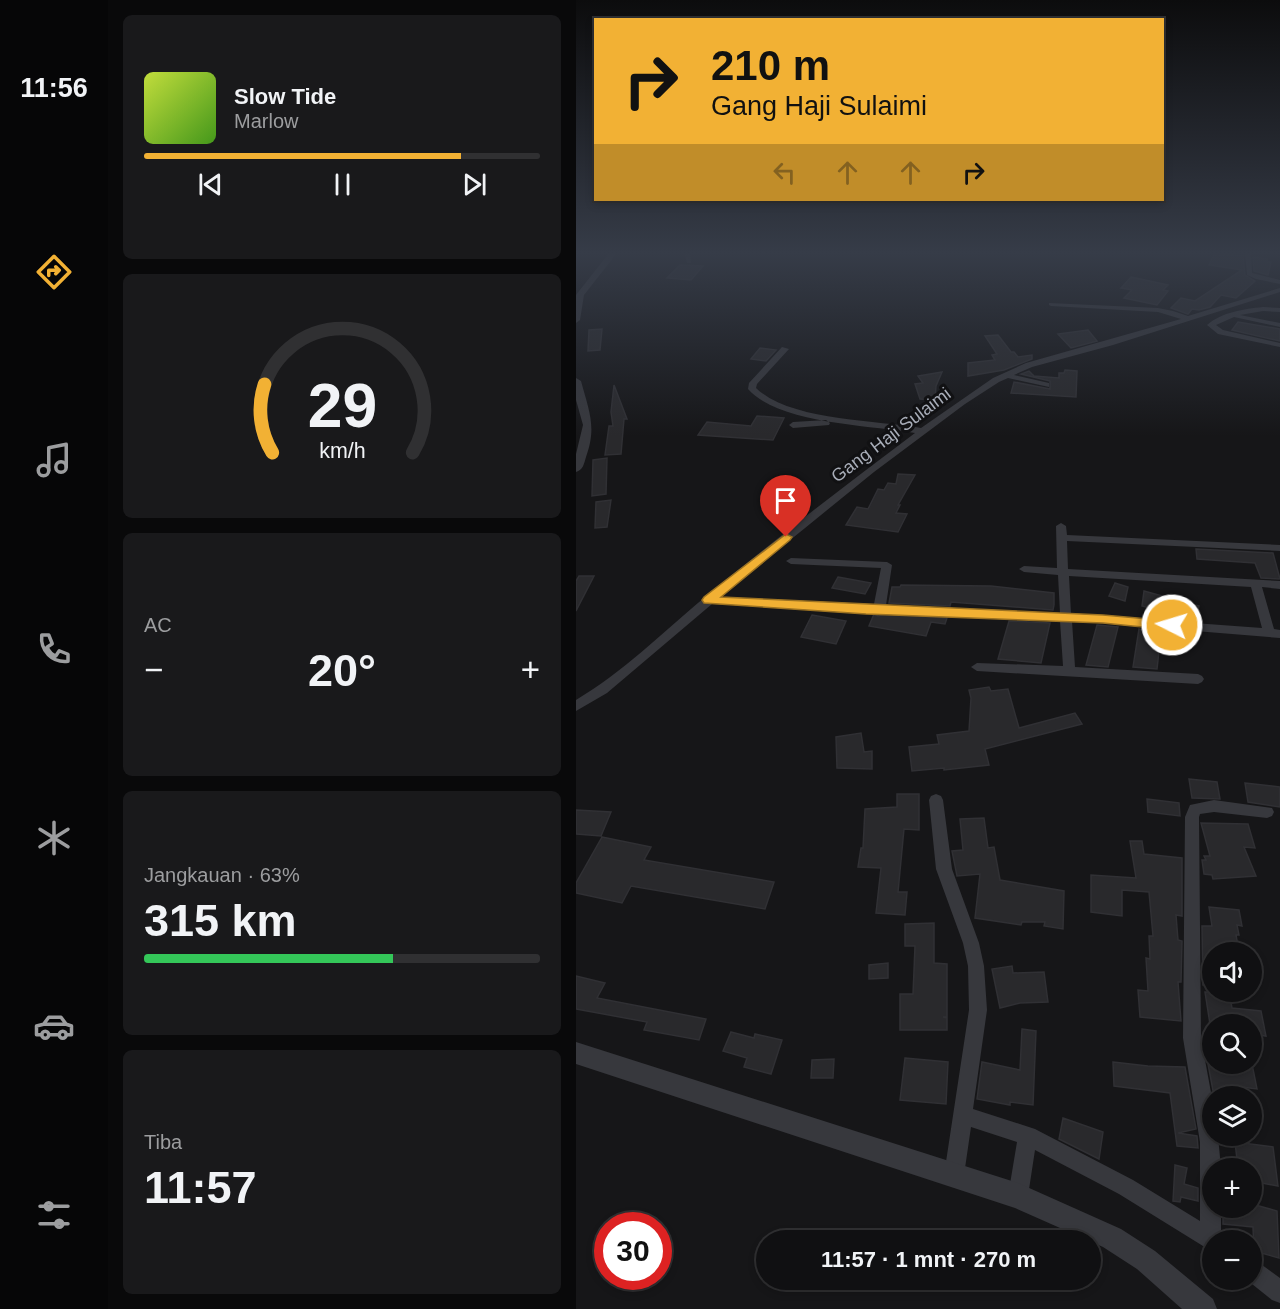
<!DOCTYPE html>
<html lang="id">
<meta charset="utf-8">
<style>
:root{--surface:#101012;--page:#19191b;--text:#f1f3f6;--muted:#9c9d9f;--line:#303032;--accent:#f2b134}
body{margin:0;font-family:Arial,sans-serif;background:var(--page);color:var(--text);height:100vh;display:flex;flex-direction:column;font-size:22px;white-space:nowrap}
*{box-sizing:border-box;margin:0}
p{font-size:20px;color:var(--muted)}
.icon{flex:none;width:33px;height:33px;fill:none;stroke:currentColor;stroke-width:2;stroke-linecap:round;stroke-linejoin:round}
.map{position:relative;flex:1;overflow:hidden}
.sheet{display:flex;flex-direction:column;gap:15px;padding:15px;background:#09090a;width:468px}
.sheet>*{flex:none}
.top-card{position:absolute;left:18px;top:18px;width:570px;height:183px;border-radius:0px;box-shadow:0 3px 9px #0003,0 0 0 2px var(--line);background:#f2b134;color:#111;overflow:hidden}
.fabs{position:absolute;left:626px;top:942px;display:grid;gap:12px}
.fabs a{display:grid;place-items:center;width:60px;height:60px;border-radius:50%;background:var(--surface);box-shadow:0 3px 9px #0003,0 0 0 2px var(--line);font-size:30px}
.speed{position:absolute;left:18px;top:1212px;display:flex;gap:12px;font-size:30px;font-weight:700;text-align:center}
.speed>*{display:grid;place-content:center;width:78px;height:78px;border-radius:50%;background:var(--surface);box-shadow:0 3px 9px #0003,0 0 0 2px var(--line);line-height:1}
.speed .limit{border:9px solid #d22;background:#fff;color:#111}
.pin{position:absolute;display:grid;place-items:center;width:51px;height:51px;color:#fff;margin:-62px -26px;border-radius:50% 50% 50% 0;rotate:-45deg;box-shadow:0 0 6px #0007}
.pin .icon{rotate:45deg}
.me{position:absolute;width:66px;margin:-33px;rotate:275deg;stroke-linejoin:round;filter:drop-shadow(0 0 4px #0008)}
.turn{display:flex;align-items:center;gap:21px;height:126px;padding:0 18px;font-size:27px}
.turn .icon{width:78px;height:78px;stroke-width:2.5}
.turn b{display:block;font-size:42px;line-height:51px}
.lanes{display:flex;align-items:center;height:57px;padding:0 18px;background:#0003;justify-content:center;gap:30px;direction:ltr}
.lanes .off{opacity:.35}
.big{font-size:45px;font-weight:700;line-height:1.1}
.sheet .widget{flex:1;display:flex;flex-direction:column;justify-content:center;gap:9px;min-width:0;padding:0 21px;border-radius:9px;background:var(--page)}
.sheet .dial{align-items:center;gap:0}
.dial svg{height:156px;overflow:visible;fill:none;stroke:var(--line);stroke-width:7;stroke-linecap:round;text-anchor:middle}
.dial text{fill:var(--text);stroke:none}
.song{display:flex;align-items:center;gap:18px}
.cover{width:72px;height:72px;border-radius:9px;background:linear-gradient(135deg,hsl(70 70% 55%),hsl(100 70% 35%))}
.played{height:6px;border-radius:3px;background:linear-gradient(90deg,var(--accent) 80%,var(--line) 80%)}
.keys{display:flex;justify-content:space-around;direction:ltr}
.heat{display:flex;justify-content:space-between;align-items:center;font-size:33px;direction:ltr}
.charge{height:9px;border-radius:4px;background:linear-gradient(90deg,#34c759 63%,var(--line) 0)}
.trip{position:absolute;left:180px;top:1230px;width:345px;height:60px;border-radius:30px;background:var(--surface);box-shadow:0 3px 9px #0003,0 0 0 2px var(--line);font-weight:700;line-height:60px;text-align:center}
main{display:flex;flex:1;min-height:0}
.tab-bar{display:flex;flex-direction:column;width:108px;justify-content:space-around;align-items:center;background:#060607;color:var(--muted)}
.tab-bar .icon{width:42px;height:42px}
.tab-bar .active{color:var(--accent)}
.tab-bar b{font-size:27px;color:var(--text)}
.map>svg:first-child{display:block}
.building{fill:#29292c;stroke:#303034;stroke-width:1.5}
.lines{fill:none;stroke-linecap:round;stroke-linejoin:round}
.minor{fill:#37383d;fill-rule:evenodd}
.tertiary{fill:#37383d;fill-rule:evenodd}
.route{fill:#f2b134;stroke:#9d7322;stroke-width:1.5}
.labels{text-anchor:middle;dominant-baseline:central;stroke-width:6;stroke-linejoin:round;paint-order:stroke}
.far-street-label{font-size:18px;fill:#a8adb8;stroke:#111113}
</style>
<main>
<nav class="tab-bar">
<b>11:56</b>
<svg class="icon active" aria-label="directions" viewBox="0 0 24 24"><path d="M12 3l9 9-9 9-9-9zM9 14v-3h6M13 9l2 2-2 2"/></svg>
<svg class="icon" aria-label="music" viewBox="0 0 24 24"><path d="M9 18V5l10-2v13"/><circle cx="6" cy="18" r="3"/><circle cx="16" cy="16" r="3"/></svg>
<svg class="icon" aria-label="phone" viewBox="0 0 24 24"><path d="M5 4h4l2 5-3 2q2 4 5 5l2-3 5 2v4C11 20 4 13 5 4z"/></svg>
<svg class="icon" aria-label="climate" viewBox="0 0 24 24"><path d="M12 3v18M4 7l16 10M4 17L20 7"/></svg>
<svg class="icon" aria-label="car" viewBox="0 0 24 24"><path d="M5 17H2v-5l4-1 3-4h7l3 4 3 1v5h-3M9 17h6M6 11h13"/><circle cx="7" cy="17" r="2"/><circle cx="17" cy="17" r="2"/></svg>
<svg class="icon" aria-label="filters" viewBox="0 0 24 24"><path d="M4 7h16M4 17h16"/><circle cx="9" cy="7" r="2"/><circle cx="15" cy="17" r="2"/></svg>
</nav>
<section class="sheet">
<div class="widget">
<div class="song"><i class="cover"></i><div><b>Slow Tide</b><p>Marlow</p></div></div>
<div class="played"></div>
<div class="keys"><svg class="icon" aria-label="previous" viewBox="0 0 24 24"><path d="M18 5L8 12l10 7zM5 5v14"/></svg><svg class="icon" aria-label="pause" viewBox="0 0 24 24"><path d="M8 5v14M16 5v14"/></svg><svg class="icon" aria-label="next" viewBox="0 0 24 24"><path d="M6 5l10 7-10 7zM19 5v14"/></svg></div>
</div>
<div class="widget dial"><svg viewBox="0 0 100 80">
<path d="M14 69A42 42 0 1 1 86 69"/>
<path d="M14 69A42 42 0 0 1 10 34" stroke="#f2b134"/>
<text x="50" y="56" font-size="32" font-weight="700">29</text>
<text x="50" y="72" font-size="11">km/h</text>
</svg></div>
<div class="widget"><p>AC</p>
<div class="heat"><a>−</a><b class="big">20°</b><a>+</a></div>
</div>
<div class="widget"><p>Jangkauan · 63%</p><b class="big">315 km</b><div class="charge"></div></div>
<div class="widget"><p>Tiba</p><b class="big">11:57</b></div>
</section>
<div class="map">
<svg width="704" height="1309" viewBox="0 0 704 1309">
<rect width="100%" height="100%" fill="#161618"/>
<!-- building -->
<path class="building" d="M639 253 667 256 669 275 679 281 660 298 645 295 634 307 623 310 616 309 612 314 595 308 605 298 619 301 666 270 633 265Z
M677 257 691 259V262H695L692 275 678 271Z
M104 265 127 266 115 280 91 278Z
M555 277 592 285 587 290 592 291 581 305 548 298 556 290 545 288Z
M662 322 704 329V341L656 330Z
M26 329 24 350 12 351 13 330Z
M512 330 521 341 495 348 482 334Z
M422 335 435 352H438L442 357 456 355V359L428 370 392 376V363L419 360 416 355 421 354 409 336Z
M184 348 200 350 190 361 175 359Z
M489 370 501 371 500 397 435 393 438 382 474 389V381L445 374 453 371 458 376 483 378V373H488Z
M366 372 360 386 359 400 344 399 339 384 347 383 342 376Z
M38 385 51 419H48L45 454 29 455 33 426H37L35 412Z
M181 416 208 418 197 440 122 435 131 422 175 426Z
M31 458 30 494 16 496 17 460Z
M322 474 339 475 322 505H324L320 513 331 514 322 532 270 525 281 507 292 509 302 489 308 490 312 483 320 484Z
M35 500 31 527 19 528 20 502Z
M620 549 697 553 704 579 685 578 679 563 621 559Z
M3 576H18L0 611V581Z
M262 577 295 583 289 594 256 588Z
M539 583 552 587 549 601 533 596Z
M325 585 415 586 478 593V605L477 610 375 602 374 606 313 603 316 587H324Z
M568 591 623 606 619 620 566 606Z
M298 614 302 616 311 614 371 618 369 624 355 622 350 636 293 626Z
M236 615 270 621 260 644 225 637Z
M433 621 474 623 465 663 422 659Z
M521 625 542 627 532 667 510 665Z
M563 629 585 633 581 669 557 667Z
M413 687 415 691 432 689 443 728 499 713 506 724 409 749 413 765 368 770V768L336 771 333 747 363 744 361 735 393 731 395 698 393 690Z
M285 733 288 752 296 751V769L261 768 260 737Z
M613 779 641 782 644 799 616 798Z
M669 783 704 787V807L672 802Z
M321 794H343V830L328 829 322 892H331L329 915 300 913 305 868 282 867 285 848H287L289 809 321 807Z
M571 799 603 803 604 816 572 812Z
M0 810 35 812 25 836 0 834Z
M408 818 412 848 418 847 424 880 488 891 487 929 468 926 469 922H446L445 925 399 918 404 874 381 876 376 851 387 850 384 819Z
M625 823 672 824 679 848 668 847 680 876 637 879 636 875 628 874 626 860H630L628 856H634Z
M26 837 75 847 68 860 198 882 189 909 55 886 46 903 0 893V883Z
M554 841H566L568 854 606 858V916L600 915 602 940 606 941 605 982H602L605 1021 564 1017 562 990 572 991 570 958 574 959 573 936H577L573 892 546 890V916L515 912V875L560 878Z
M633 907 663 910 666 926 661 925 663 935H660L663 952H636V986L627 985 626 926H636Z
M358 923V963L371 964V1017H367L371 1018V1030H324V994H337L339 946H329V924Z
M312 963V978L293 979V965Z
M436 966 437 973 468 972 472 1002 444 1003 424 1008 416 969Z
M0 976 29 983 21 998 130 1019 123 1040 68 1030 71 1022 0 1009Z
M629 992H653L656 1008 685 1011 690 1036 675 1034V1024H634Z
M446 1029 460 1031 457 1105 434 1102V1105L401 1099 406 1062 444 1070Z
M155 1032 178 1038 179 1034 206 1040 195 1074 168 1067 171 1058 147 1051Z
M329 1058 372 1062 370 1104 324 1100Z
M258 1059 257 1078H235L236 1060Z
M537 1062 572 1066 609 1067 620 1129 602 1133 621 1136 622 1148 601 1146 594 1093 538 1086Z
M632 1064H676L681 1089 665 1087 669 1096H638Z
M487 1118 527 1132 523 1159 483 1139Z
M659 1142 697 1147 702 1186 675 1181V1168H662Z
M599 1165 611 1168 608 1184 622 1188V1201L605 1197 604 1202 597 1201Z
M676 1204 701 1211 703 1258 678 1251 677 1227 647 1224V1208H676Z"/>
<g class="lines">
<!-- minor -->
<path class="minor" d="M108 253H114L115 263H111Z
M669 253H675L676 273 704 280V284L680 279 671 275Z
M704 288V292L537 345 456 367 438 375 473 383V387L432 378 423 382 389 404 298 472 144 597 298 604 305 568 215 564 210 561 215 558 311 562 316 565 310 605 484 613 482 575 448 572 443 569 448 566 481 568 480 526 485 523 490 526 491 535 704 545V551L491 541 492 569 704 581V589L686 587 698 629 704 630V638L496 621 499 667 622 674 626 676 628 679 626 682 622 684 401 671 395 667 401 663 487 666 484 621 307 612 303 614 298 612 136 604 31 693 0 711V700C47 672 86 633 128 598 197 541 268 486 339 433 294 425 203 424 172 389L173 383 206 347 213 349 181 384 180 388C214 421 299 420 345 428L417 378 450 363 605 319 582 312 475 306 473 305V303L582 308 597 311 612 316ZM493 576 675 587 686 628 495 614Z
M687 307 704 308V312L687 311 664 315 704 323V327L658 317 640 325 647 330 704 343V347L642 334 631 325C646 312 668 309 687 307Z
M250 420 254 423 253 425 217 428 213 425 217 422Z
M360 794 365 796 367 800 376 869 403 943 408 966 411 1010 397 1109 459 1129 557 1180 624 1221V1142L607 1038 609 817 614 805 638 800 696 808 698 812 696 816 691 818 638 812 624 814 623 817 625 1038 636 1098V1136H642L645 1168H636V1208H645V1233L647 1240H636V1250L627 1246 543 1194 459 1150 452 1196 449 1203 442 1206 435 1203 432 1196 441 1142 395 1127 388 1175 385 1182 378 1185 371 1182 368 1175 393 1010 392 966 387 943 360 869 353 800 355 796Z
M675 1258 682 1262 704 1278V1303L696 1300 671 1280H675Z"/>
<!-- tertiary -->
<path class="tertiary" d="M33 253H41L8 295 4 320 0 323V295Z
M0 378 5 381C13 411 21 427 10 457 8 464 7 470 0 472V454L7 425 0 400Z
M0 1042 442 1183 545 1229 579 1251 637 1299 641 1309H606L561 1269 527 1247 439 1208 0 1064Z"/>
</g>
<!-- sky -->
<linearGradient id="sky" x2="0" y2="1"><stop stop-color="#0c0c0d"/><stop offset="0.58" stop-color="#363c48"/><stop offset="1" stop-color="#363c48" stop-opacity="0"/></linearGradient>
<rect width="704" height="436" fill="url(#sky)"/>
<!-- route -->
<path class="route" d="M210 534 216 537 214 540 145 597 527 615 596 621 602 625 596 630 527 623 290 614 128 603 126 600 128 597Z"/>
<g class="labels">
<!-- far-street labels -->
<g class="far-street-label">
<text transform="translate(315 435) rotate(-37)">Gang Haji Sulaimi</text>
</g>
</g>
</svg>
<div class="fabs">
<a><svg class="icon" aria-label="sound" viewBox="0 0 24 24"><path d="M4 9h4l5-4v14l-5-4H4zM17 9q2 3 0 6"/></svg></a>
<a><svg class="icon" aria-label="search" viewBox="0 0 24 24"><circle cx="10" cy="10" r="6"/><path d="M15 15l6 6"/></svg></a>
<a><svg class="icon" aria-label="layers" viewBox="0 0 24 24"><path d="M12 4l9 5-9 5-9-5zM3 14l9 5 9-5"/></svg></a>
<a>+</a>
<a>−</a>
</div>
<div class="speed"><div class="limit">30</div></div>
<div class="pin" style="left:210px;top:537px;background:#d93025"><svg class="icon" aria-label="arrive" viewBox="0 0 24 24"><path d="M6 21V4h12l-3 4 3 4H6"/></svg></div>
<svg class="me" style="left:596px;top:625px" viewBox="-20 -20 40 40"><circle r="17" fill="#f2b134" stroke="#fff" stroke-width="3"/><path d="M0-11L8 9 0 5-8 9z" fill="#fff"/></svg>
<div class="trip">11:57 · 1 mnt · 270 m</div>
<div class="top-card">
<div class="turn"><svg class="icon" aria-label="right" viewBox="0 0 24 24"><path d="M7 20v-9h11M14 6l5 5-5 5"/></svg><div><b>210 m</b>Gang Haji Sulaimi</div></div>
<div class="lanes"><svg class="icon off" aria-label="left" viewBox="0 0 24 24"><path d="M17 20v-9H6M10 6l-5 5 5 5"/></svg><svg class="icon off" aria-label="ahead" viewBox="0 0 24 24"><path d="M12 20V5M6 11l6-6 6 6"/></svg><svg class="icon off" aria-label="ahead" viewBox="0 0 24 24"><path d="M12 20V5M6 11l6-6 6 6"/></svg><svg class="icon" aria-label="right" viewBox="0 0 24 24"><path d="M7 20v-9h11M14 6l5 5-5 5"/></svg></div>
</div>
</div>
</main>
